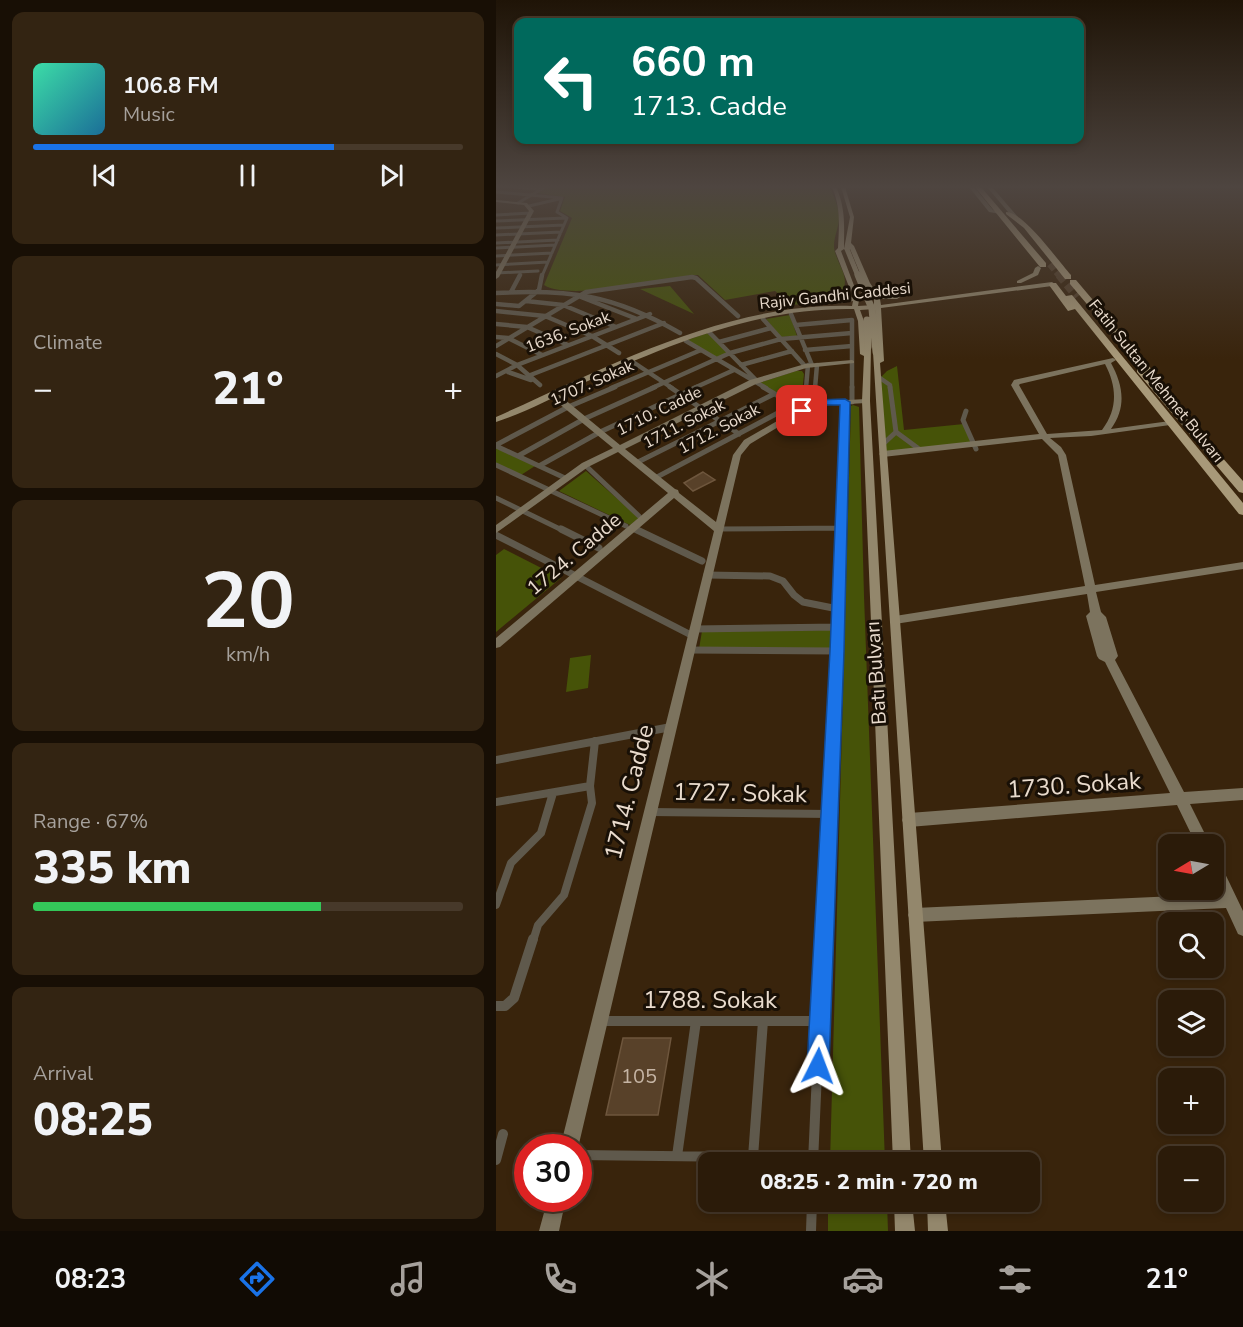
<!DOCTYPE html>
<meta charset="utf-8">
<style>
:root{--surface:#2b1b09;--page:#332412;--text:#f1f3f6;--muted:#a6a19c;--line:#47392a;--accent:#1a73e8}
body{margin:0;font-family:"Nunito Sans",sans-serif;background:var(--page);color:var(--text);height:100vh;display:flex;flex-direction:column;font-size:22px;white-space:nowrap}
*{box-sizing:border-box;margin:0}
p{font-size:20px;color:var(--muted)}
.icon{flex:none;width:33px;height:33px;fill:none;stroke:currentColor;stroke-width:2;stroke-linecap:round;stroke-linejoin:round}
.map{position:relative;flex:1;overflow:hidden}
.drawer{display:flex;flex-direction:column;gap:12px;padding:12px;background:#180f05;width:496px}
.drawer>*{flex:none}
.guide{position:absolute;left:18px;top:18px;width:570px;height:126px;border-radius:12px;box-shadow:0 3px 9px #0003,0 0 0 2px var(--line);background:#00695c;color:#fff;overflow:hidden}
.needle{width:39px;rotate:260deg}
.controls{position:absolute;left:662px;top:834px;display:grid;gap:12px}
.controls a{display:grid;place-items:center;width:66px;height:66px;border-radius:12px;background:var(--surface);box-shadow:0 3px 9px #0003,0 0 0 2px var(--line);font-size:30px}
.speed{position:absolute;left:18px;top:1134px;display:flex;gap:12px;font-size:30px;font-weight:700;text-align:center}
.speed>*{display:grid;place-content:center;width:78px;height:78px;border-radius:50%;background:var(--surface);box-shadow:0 3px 9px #0003,0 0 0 2px var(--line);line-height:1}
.speed .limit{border:9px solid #d22;background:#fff;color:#111}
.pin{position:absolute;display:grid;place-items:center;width:51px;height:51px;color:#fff;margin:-26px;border-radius:12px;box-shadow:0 3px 9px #0006}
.me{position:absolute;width:66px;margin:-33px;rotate:3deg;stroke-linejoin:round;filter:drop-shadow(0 0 4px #0008)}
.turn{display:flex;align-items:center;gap:21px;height:126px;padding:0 18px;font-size:27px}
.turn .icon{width:78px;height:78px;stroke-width:2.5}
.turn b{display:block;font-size:42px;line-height:51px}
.big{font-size:45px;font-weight:800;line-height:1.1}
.drawer .card{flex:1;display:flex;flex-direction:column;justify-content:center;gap:9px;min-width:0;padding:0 21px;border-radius:12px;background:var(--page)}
.drawer .dial{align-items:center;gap:0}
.dial b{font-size:78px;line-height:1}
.song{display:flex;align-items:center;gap:18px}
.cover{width:72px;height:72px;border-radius:9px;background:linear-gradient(135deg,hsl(160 70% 55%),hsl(200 70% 35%))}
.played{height:6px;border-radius:3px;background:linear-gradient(90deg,var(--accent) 70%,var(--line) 70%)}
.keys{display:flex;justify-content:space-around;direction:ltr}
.heat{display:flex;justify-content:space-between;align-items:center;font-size:33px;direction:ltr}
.charge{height:9px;border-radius:4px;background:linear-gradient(90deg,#34c759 67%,var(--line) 0)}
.trip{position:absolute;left:202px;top:1152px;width:342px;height:60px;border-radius:12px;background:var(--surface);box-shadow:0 3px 9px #0003,0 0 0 2px var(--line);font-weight:800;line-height:60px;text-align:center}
.tabs{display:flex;height:96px;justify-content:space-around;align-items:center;background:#110b04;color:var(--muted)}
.tabs .icon{width:42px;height:42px}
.tabs .current{color:var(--accent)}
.tabs b{font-size:27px;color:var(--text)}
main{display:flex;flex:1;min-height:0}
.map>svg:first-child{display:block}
.green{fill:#465308}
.building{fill:#584129;stroke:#6e563d;stroke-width:1.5}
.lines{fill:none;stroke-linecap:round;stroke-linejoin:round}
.highway-tunnel-far1{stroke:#533f29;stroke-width:7;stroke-dasharray:7 3;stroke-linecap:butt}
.highway-tunnel{stroke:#533f29;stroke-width:8;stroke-dasharray:8 4.5;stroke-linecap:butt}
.street-far5{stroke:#5f594c;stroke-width:3}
.street-far4{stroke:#5f594c;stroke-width:4.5}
.street-far3{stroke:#5f594c;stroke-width:5}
.street-far2{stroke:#5f594c;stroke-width:7}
.street-far1{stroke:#5f594c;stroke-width:8}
.street{stroke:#5f594c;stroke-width:10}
.secondary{fill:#7c735e;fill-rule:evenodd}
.primary{fill:#93876c;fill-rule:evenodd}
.highway{fill:#a89979;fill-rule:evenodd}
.primary-bridge-far1{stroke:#93876c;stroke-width:5}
.primary-bridge{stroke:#93876c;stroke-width:7}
.route{fill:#1a73e8;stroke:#114b97;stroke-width:1.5}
.labels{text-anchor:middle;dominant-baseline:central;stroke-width:6;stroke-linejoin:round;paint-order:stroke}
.far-street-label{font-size:16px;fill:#e9dbcd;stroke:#191006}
.street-label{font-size:20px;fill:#e9dbcd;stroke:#191006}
.near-number-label{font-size:20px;fill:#c5b4a4}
.near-street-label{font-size:24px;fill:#e9dbcd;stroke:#191006}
</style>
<main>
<section class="drawer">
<div class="card">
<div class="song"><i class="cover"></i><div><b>106.8 FM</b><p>Music</p></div></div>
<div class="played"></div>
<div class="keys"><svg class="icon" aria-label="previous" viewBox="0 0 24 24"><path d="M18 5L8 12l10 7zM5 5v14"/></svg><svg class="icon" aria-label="pause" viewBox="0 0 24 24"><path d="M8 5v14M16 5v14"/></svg><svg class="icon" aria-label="next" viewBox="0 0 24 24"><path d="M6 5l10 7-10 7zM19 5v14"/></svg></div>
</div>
<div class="card"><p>Climate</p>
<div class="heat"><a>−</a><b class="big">21°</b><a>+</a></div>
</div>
<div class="card dial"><b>20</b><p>km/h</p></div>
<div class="card"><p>Range · 67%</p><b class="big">335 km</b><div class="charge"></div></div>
<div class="card"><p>Arrival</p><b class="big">08:25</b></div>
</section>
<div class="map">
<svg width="747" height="1231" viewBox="0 0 747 1231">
<rect width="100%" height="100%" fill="#39240c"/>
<!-- green -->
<path class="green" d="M52 187H334C338 197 343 207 343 218 343 227 338 236 338 246 338 254 344 264 347 272 358 304 319 302 297 305L279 291 229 300 202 275H197C166 280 72 301 48 285L76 218 64 211 69 197 41 193Z
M174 286 198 314 144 289Z
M294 315 301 336 285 337 270 319Z
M212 333 232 353 221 359 191 340Z
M401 366 408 430 468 424 477 443 387 454 384 378 391 371Z
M300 371H306L308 374 305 404 303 405 263 383Z
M357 405 363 407 368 596 389 1162H334L355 406Z
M0 448 39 466 25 475 0 464Z
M90 471 143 518 134 525 63 491Z
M8 549 65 578 0 632V555Z
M335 630 334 648 203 649 206 631Z
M95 655 92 688 70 692 74 658Z
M332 1202H391L392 1231H332Z"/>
<!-- building -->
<path class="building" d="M207 472 219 480 197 491 188 483Z
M127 1038H175L162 1115H110Z"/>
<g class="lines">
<!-- highway-tunnel-far1 -->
<path class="highway-tunnel-far1" d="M554 264 564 276"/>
<!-- highway-tunnel -->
<path class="highway-tunnel" d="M563 275 581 297"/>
<!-- street-far5 -->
<path class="street-far5" d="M18 187 44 189
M0 192 66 198
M22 203 49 187
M33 206 63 199
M0 215 35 213
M0 221 69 218
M0 228 68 225
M0 235 65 232
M0 243 62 240
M0 248 59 245
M0 256 56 253
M0 265 52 262
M0 273 42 271
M23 276 25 272
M46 276 71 218 61 212 66 198"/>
<!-- street-far4 -->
<path class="street-far4" d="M15 292 24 275
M0 293C75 289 118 295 184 333
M85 297 141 319
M30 301 67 305 120 327
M0 304 23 306 43 290 46 275
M0 311 49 316 96 336 123 353
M295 314 316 365
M267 319 309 366
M0 324 31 327 72 345
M300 325 356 320V388
M213 332 260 380
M0 337 12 338 46 355
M190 341 270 388
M223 342 275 328
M0 346 90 292 196 277 200 278 242 316
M309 350 356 346
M0 354 21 365 44 385
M137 362 176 388
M245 365 296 351
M12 372 35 380
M0 376 21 365 154 314
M32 376 168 323
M384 378 394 385V388
M115 388 205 350
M156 388 234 353 285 339 356 333
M198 388 238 370
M310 388 312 365
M319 388 321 365"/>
<!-- street-far3 -->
<path class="street-far3" d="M174 387 243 434
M267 387 299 406
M356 387V402
M394 387 400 432 423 449
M317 404 319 387
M308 410 310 387
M470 411 467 420 480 449
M0 445 72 407 119 387
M386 445 400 432
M0 446 69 478
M22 456 88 419 159 387
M142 462 278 394
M0 465 130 526
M89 465 143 516
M43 466 104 432 201 387
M161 477 297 405
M0 498 68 531
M136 528 142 531
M222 529 345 528
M345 531 349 402"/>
<!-- street-far2 -->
<path class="street-far2" d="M65 529 103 548
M139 529 206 561
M0 535 197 636
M211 575 274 576 287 581 298 595 307 602 342 609
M198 629 342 627
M193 650 341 651
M338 712 345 529"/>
<!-- street-far1 -->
<path class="street-far1" d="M0 760 175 727
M0 802 94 786
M154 812 334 814
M0 905 15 863 45 833 57 793
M37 941 42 925 68 895 96 803 94 786 99 741
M327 941 338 710"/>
<!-- street -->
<path class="street" d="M0 1006H9L18 998 37 939
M104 1021H324
M82 1155 317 1158
M181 1156 200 1021
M257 1157 267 1021
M0 1160 7 1134
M317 1162 327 939
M315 1231 316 1202"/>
<!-- secondary -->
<path class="secondary" d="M473 187H478L497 210 505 212V214L493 212Z
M491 187H496L522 217V219H518Z
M0 200 31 203 38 211 3 277 0 279V272L33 211 28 205 0 202Z
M617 358 620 360 615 363C627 385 631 407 615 429L674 421 678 423 674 425 595 436 554 438 565 447 570 455 599 585 747 562V569L600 592 605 612 610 617 622 656 619 660 688 792 747 788V800L694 804 714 844H700L681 805 413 827 408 825 406 820 408 815 413 813 674 793 609 662 603 659 601 656 590 616 594 612 591 594 399 624 395 623 394 620 395 617 399 616 589 586 562 455 546 439 387 457 383 454 387 451 543 434 515 385 518 380ZM609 364C621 387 622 409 606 430L551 434 523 385 524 384Z
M356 360 358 361V363L310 368 260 384 129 449 179 489 182 490 183 493 220 522 237 455 248 440 314 402 370 399 374 401 370 403 319 406 310 411 313 415 324 420V424C317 425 308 420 304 414L254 444 245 455 82 1148H64L218 531 178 498 4 647 0 648V638L172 493 122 452 92 467 0 533V525L86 463 117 448 56 398V394H62L124 445 254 380 309 364Z
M717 857 722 859 747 911V936L742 934 730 908 419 922 414 920 412 915 414 910 419 908 724 894 717 880Z
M52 1198H70L63 1231H43Z"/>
<!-- primary -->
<path class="primary" d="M336 187H340C350 208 348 227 348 249L345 251 362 296 376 295 368 283 354 249 351 251 348 249 354 217 345 187H349L358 217 355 243 358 246 374 283 382 295H401L404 297 401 299H384L385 305 556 282 559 284 556 286 385 308 388 361 384 363 446 1162H428L377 352 381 350 379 309 364 310 368 321 370 345 375 347 374 401 415 1162H397L366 401 368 356 364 354 362 321 358 309C260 307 170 346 83 385 56 398 28 413 0 422V417C112 367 231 302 356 306L357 301 339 304 336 302 357 297 339 251 342 248C343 226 345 208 336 187ZM378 299V305L362 306 363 300Z
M542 266 545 268 542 275 525 283H521V281L537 273 539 268Z
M398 1202H416L419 1231H399Z
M431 1202H449L452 1231H432Z"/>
<!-- highway -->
<path class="highway" d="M479 187H485L550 263V267H544Z
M510 212C528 212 562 261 575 275V279H569L528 228 510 214Z
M574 280H580L657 371V375L654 376 747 481V493L743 492 641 372V368L644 367 574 284Z
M554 283H560L570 296 576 295 747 503V515L743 514 579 309 572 311 553 285Z"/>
<!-- primary-bridge-far1 -->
<path class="primary-bridge-far1" d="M351 249 362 276"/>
<!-- primary-bridge -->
<path class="primary-bridge" d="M362 275 376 309 380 352
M371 320 372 347"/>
</g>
<!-- sky -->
<linearGradient id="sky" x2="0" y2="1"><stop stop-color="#1f1407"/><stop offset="0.52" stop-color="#4e4540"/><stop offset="1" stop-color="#4e4540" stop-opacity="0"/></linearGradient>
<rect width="747" height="359" fill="url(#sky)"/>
<!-- route -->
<path class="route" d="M349 399 354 402 348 651 333 1066 329 1074 322 1077 314 1074 311 1066 334 651 344 405H325L306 414 301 411 320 400Z"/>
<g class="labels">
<!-- far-street labels -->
<g class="far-street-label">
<text transform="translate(339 296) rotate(-6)">Rajiv Gandhi Caddesi</text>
<text transform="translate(72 332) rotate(-21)">1636. Sokak</text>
<text transform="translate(660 381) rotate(51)">Fatih Sultan Mehmet Bulvarı</text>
<text transform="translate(96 383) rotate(-24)">1707. Sokak</text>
<text transform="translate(163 411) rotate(-26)">1710. Cadde</text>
<text transform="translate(188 424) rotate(-27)">1711. Sokak</text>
<text transform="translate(223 429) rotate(-28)">1712. Sokak</text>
</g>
<!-- street labels -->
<g class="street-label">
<text transform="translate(78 554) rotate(-40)">1724. Cadde</text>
<text transform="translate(380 673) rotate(-94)">Batı Bulvarı</text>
</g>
<!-- near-number labels -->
<g class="near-number-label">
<text x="143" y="1076">105</text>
</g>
<!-- near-street labels -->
<g class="near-street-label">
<text transform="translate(578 785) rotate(-4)">1730. Sokak</text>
<text transform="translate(133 792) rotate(-76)">1714. Cadde</text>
<text transform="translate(244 793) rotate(1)">1727. Sokak</text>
<text x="214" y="1000">1788. Sokak</text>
</g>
</g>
</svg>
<div class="controls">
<a><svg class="needle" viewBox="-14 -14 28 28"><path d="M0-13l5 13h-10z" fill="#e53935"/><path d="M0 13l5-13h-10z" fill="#a6a19c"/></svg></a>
<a><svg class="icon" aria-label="search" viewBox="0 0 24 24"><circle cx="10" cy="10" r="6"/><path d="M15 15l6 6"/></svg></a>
<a><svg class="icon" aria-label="layers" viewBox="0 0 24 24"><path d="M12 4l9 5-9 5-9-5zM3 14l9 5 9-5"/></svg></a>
<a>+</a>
<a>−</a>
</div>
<div class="speed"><div class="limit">30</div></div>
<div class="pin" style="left:306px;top:411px;background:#d93025"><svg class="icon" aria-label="arrive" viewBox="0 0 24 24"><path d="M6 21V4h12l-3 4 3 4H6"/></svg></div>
<svg class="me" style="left:322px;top:1066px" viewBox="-20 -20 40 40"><path d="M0-17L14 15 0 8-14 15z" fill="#1a73e8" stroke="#fff" stroke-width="4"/></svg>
<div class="trip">08:25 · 2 min · 720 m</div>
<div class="guide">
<div class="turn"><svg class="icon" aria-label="left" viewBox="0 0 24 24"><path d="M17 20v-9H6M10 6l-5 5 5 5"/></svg><div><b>660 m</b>1713. Cadde</div></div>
</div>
</div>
</main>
<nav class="tabs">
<b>08:23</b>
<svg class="icon current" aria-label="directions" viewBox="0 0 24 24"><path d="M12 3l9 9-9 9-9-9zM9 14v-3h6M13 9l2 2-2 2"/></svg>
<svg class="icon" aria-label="music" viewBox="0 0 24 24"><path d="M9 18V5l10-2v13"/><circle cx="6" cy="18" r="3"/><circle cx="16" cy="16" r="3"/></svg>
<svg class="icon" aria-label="phone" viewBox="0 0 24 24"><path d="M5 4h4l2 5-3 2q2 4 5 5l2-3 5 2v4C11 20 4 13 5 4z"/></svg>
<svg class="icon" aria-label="climate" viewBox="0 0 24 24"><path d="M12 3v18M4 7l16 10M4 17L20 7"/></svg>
<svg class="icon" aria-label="car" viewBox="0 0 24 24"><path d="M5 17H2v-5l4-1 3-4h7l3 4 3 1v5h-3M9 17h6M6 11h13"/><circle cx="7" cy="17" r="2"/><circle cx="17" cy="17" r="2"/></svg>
<svg class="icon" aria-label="filters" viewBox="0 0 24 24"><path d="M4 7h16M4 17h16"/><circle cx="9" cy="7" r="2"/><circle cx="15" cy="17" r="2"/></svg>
<b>21°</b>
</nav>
